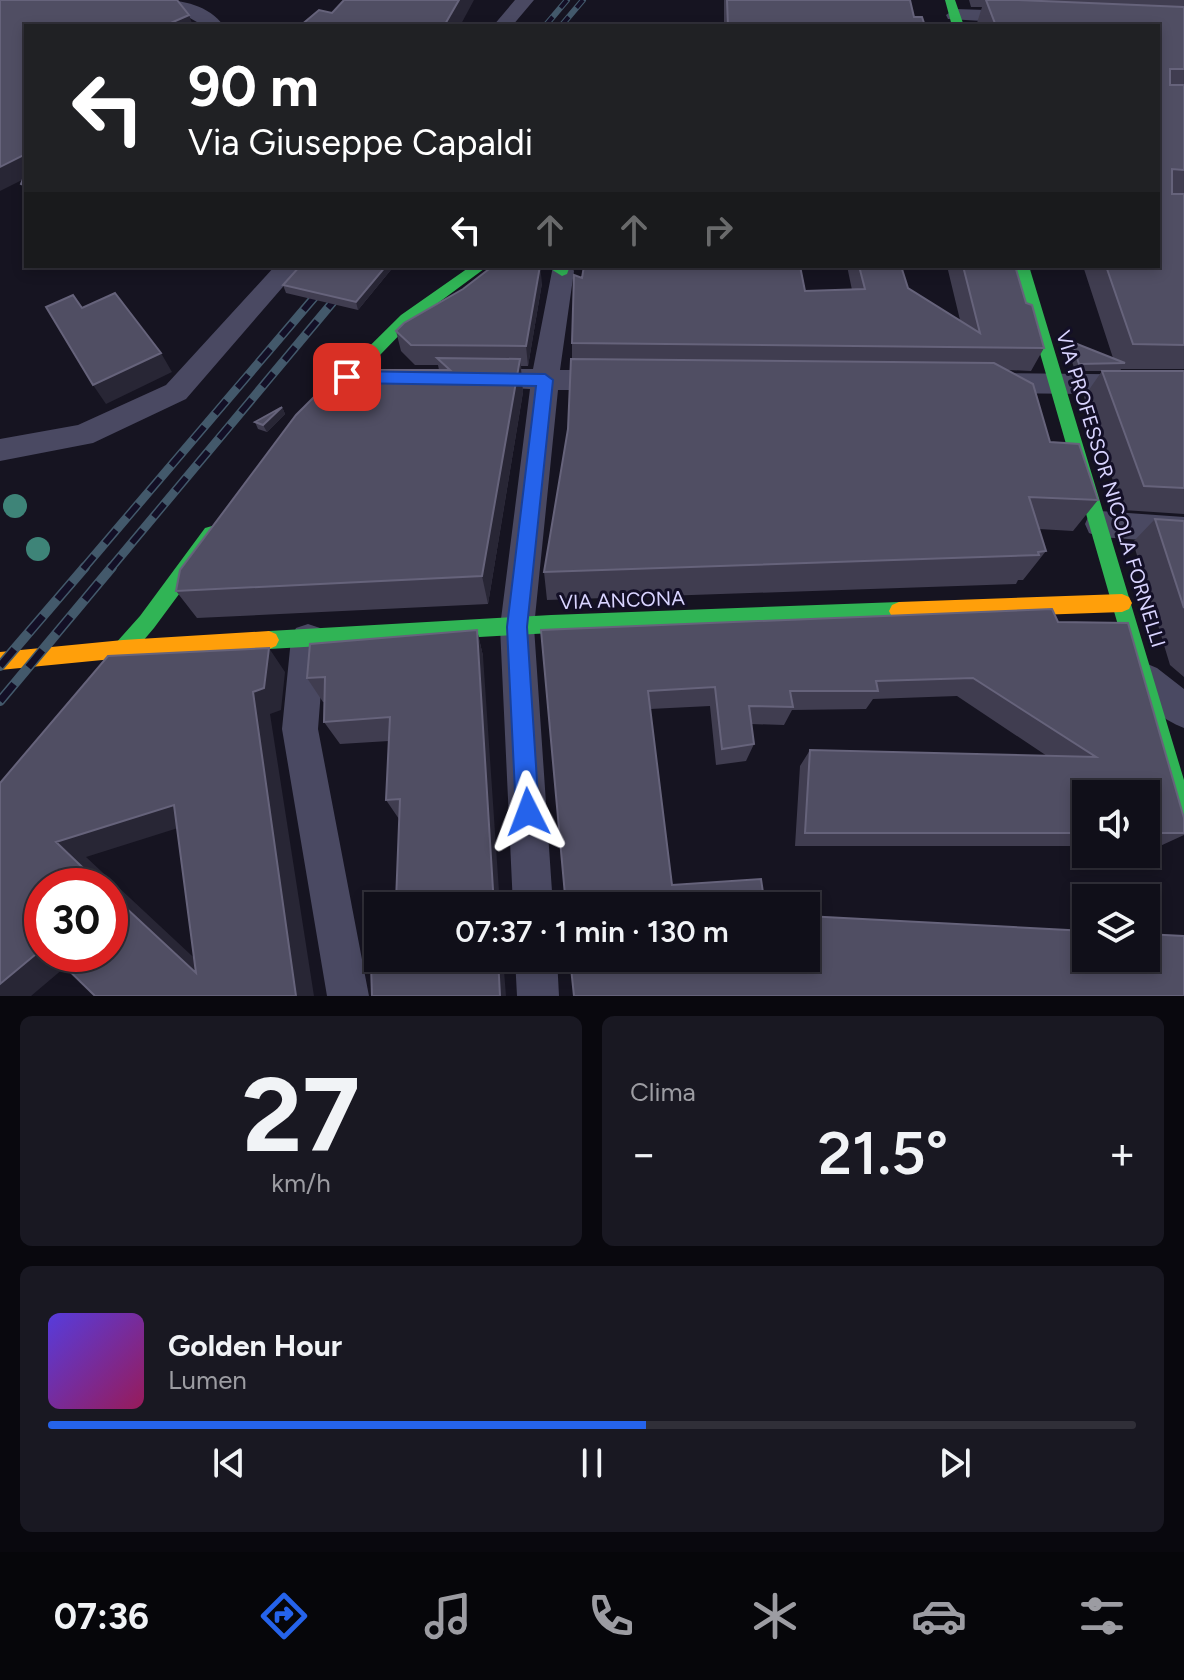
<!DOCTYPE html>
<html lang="it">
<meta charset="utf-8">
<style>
:root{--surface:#100f19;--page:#191822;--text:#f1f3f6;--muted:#9c9ca2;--line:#302f38;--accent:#2563eb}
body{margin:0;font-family:Figtree,sans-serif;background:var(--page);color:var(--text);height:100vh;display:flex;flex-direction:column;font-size:30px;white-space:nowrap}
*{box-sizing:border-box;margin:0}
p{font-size:26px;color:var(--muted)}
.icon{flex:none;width:44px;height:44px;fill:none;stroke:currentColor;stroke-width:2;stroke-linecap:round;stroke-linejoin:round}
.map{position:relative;height:996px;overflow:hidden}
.drawer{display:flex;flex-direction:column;gap:20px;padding:20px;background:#09080e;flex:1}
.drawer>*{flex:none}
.guide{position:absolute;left:24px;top:24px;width:1136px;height:244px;border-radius:0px;box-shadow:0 4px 12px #0003,0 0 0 2px var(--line);background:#202124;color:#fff;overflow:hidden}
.tools{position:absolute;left:1072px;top:780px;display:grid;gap:16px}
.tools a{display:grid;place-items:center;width:88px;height:88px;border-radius:0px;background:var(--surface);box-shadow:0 4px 12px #0003,0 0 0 2px var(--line);font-size:40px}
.speed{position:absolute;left:24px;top:868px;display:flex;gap:16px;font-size:40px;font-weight:700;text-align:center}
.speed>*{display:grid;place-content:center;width:104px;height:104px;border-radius:50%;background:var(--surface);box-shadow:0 4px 12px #0003,0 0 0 2px var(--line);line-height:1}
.speed .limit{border:12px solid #d22;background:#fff;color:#111}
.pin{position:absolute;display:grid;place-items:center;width:68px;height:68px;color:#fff;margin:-34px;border-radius:16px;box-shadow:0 4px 12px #0006}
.me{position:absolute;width:88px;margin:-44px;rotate:357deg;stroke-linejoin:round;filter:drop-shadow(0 0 6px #0008)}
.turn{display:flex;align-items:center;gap:28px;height:168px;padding:0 32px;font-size:36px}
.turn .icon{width:104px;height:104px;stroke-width:2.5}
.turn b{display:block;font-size:56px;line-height:68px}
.lanes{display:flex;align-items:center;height:76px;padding:0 32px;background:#0003;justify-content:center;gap:40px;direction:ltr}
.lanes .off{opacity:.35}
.big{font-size:60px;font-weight:600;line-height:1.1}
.drawer .card{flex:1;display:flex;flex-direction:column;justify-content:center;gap:12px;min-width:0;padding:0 28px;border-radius:12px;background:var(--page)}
.drawer .dial{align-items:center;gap:0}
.dial b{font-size:104px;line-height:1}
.song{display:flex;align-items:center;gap:24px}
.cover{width:96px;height:96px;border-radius:12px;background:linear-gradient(135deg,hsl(250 70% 55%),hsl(330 70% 35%))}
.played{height:8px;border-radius:4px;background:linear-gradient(90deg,var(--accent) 55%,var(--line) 55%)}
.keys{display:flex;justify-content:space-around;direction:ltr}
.heat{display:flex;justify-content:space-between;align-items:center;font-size:44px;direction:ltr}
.drawer .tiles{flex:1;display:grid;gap:20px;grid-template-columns:1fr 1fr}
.card:last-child{grid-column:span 2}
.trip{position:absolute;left:364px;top:892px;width:456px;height:80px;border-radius:0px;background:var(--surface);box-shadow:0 4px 12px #0003,0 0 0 2px var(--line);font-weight:600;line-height:80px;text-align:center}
.menu{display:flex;height:128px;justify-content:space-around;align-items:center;background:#06060a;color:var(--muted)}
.menu .icon{width:56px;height:56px}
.menu .current{color:var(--accent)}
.menu b{font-size:36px;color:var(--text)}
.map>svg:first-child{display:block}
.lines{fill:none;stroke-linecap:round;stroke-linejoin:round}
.street{fill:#4a4962;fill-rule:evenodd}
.fast{fill:#30b455;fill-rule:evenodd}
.slow{fill:#ff9f0a;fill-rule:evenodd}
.rail-far2-casing{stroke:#43596b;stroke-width:6}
.rail-far1-casing{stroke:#43596b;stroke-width:9}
.rail-casing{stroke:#43596b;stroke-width:10}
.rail-far2{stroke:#130f26;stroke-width:4;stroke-dasharray:12;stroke-linecap:butt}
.rail-far1{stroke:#130f26;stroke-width:6;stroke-dasharray:17;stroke-linecap:butt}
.rail{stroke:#130f26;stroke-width:7;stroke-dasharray:22;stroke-linecap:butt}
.tree{fill:#3e8478}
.wall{fill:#403d50}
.shaded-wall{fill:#282635}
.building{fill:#504e63;stroke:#66637b;stroke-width:2}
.route{fill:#2563eb;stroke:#184099;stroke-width:2}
.labels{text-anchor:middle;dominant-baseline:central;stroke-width:6;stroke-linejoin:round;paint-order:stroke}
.street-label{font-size:20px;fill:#d9d4ff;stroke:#130f26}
</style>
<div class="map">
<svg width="1184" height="996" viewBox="0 0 1184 996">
<rect width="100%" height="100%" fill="#161421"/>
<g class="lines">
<!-- street -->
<path class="street" d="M158 0C184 0 208 5 224 26H204Z
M515 0H534L512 26H493Z
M955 9 1018 11 1027 17 1018 23 948 19 946 15Z
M275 266H301L186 399 93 443 0 461V439L78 425 166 385Z
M553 266H571L574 271 560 370H610L620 373 624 380 620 387 610 390H558L534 627 553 906H513L500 627 530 389 472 386 468 379 472 372 482 369H533Z
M990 373 1184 375V395L990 393 980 390 976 383 980 376Z
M1100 511 1184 517V543L1100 537 1089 533 1085 524 1089 515Z
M308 624 320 628 325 639 318 729 369 996H327L282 729 291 639 296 628Z
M1145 663 1157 668 1184 689V728C1163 720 1137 700 1128 679L1133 668Z
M515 958H557L559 996H517Z"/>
<!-- fast -->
<path class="fast" d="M945 0H955L964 26H952Z
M471 266H488L411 323 320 417H308L306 412 308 407 401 315Z
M546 266H570L567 274 562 276Z
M1015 266H1029L1184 780V828L1176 825 1173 817Z
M212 526 219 528 221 534 219 540 154 628 120 668 113 670 106 668 103 661 106 654 140 616 205 528Z
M899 602 906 605 909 611 906 617 899 620 551 633 269 649 262 646 259 640 262 634 269 631 551 615Z"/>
<!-- slow -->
<path class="slow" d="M1122 594 1129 597 1132 603 1129 609 1122 612 899 620 892 617 889 611 892 605 899 602Z
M269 631 276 634 279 640 276 646 269 649 123 658 0 670V652L123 640Z"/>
<!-- rail-far2 casing -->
<g class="rail-far2-casing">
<path id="rail-far2" d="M545 26 567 0
M561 26 583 0"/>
</g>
<!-- rail-far1 casing -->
<g class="rail-far1-casing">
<path id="rail-far1" d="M83 569 341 266
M110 569 363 266"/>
</g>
<!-- rail casing -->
<g class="rail-casing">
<path id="rail" d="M0 666 85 567
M0 701 112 567"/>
</g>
<!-- rail-far2 -->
<use href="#rail-far2" class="rail-far2"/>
<!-- rail-far1 -->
<use href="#rail-far1" class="rail-far1"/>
<!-- rail -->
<use href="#rail" class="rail"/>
</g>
<!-- trees -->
<g class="tree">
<circle cx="15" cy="506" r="12"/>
<circle cx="38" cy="549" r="12"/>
</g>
<!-- wall -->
<path class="wall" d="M724 0H910L914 17 925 26H724Z
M969 0H1184V369H1121L1120 371H1075L1068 349 1072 342 1113 358 1083 266H1158V26H978L977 23 982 7H971Z
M394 266 358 310 286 293 283 285Z
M847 266H901L908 288 960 320 947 266H1015L1026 303 1044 348 1031 371 1008 370 1050 442 1098 500 1073 531 1039 529 1046 551 1023 580H1018L1016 584 547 600 544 572 568 429 572 359V343L582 278 805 291 852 290Z
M542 283 528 366H521L523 392 488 604 197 618 176 591 439 370 438 365H415L401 351 396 331Z
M1102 371H1184V514L1123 510 1084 397Z
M282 407 285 414 267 432 258 429 255 422Z
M1155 519 1184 521V677L1170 665 1133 542Z
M1058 622 1184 818V835L1160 846H1146V794H1086V846H795L800 766 810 750 1047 756 957 696 873 699 866 709 792 710 784 725 751 724 754 744 746 761 716 765 710 706 650 709 566 906 541 630Z
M477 630 483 656 396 901 399 819 386 800 389 741 340 744 324 722V702H323L307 678Z"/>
<!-- shaded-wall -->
<path class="shaded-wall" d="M459 0H474L460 26H444Z
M189 15 193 26H164Z
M26 154V178L0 191V167Z
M386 266H394L358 310 356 302Z
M540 266 542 283 528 366 526 346Z
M161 353 172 372 106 404 93 385Z
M520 359 523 392 488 604 482 576Z
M282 407 285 414 267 432 263 425Z
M477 630 483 656 500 906H494Z
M269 648 285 672 281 710 270 714 314 996H296L253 692Z
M174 805 197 822 86 857 220 982 196 973 110 893V886H102L56 842Z
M42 949V954H68L77 957 31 996H0V984Z
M498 958H503L506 996H500Z"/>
<!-- building -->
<path class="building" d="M0 0H177L189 15 164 26H26V154L0 167Z
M344 0H459L444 26H300L319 10 332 13Z
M727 0H910L914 17H922L925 26H728Z
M986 0H1018L1184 7V69H1170V85H1184V170L1172 169V194H1184V345L1133 344 1106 266H1158V26H996Z
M26 172V186L21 184Z
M300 266H386L356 302 283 285Z
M493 266H540L526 346 411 345 396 331 404 323 463 289Z
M584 266H800L805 291 865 289 859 266H901L908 288 980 333 963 266H1015L1026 303 1032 305 1044 348 572 343 574 275 582 278Z
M115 293 161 353 93 385 46 307 73 295 82 308Z
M1072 342 1125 363 1079 364Z
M437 358 520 359 482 576 176 591 180 570 296 415 341 370H450Z
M571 359 994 363 1033 384 1050 442 1079 444 1098 500 1029 497 1046 551 1038 552 1039 555 544 572 568 429Z
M1102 371H1184V488L1144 486Z
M282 407 263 425 255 422Z
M1155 519 1184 521V608Z
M1052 609 1058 622 1128 623 1184 818V833H1146V794H1086V833H805L810 750 1096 757 973 678 876 681 878 691H790L793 707 749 706 754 744 722 749 715 687 648 691 672 885 761 879 765 906H566L541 630Z
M477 630 494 906H378V958H498L500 996H372L369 903 396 901 400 799 386 800 390 717 324 722 325 677 307 678 310 644Z
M269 648 264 688 253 692 296 996H95L52 954H110V893L196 973 174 805 56 842 102 886H42V949L0 984V783L108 656Z
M806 916 1086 931V958H1146V934L1184 936V996H574L570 958H806Z"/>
<!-- route -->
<path class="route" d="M347 371 545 374 553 380 527 627 539 812 536 820 528 823 520 820 516 812 507 627 536 386 347 383 339 377Z"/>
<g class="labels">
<!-- street labels -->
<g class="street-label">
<text transform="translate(1111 489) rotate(73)">VIA PROFESSOR NICOLA FORNELLI</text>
<text transform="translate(622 600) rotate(-2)">VIA ANCONA</text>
</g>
</g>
</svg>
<div class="tools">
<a><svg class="icon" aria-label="sound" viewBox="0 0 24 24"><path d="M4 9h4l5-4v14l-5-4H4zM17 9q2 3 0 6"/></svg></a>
<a><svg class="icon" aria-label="layers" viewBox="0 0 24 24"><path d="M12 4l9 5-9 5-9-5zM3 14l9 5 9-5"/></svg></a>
</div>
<div class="speed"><div class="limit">30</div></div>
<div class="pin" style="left:347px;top:377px;background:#d93025"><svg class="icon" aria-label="arrive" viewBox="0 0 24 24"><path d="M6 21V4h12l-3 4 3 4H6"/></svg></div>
<svg class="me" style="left:528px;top:812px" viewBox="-20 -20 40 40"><path d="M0-17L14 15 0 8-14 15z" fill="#2563eb" stroke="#fff" stroke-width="4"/></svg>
<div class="trip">07:37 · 1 min · 130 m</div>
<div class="guide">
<div class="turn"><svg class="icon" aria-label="left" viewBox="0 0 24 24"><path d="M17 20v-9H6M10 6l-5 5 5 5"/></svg><div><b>90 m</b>Via Giuseppe Capaldi</div></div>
<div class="lanes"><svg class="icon" aria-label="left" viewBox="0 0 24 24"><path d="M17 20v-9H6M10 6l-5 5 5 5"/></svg><svg class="icon off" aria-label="ahead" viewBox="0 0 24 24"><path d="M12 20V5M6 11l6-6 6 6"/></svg><svg class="icon off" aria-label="ahead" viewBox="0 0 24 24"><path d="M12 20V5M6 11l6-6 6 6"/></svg><svg class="icon off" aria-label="right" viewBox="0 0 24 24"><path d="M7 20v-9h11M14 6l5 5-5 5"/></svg></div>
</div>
</div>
<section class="drawer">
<div class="tiles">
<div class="card dial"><b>27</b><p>km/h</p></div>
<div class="card"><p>Clima</p>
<div class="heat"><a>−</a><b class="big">21.5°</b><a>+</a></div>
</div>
<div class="card">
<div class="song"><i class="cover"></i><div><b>Golden Hour</b><p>Lumen</p></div></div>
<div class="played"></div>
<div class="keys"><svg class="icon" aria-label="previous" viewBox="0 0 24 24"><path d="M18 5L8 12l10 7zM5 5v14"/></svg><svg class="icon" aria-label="pause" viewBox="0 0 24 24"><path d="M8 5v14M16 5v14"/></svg><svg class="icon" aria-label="next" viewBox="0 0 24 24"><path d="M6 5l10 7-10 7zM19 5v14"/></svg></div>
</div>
</div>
</section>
<nav class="menu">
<b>07:36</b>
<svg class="icon current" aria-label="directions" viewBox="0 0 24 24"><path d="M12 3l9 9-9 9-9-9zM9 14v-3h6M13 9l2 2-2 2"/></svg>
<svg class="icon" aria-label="music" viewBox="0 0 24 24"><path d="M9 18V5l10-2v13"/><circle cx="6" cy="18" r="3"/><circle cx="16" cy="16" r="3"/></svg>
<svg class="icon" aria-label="phone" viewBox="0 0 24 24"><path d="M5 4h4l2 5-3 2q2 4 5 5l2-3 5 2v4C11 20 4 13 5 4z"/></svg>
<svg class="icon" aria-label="climate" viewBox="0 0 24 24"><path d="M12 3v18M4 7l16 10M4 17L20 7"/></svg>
<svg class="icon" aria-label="car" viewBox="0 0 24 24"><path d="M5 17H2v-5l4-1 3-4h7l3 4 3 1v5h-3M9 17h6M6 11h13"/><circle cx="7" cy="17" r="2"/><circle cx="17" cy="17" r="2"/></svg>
<svg class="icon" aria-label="filters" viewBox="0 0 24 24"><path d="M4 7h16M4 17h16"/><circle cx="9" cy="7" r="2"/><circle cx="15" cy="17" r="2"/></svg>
</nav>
